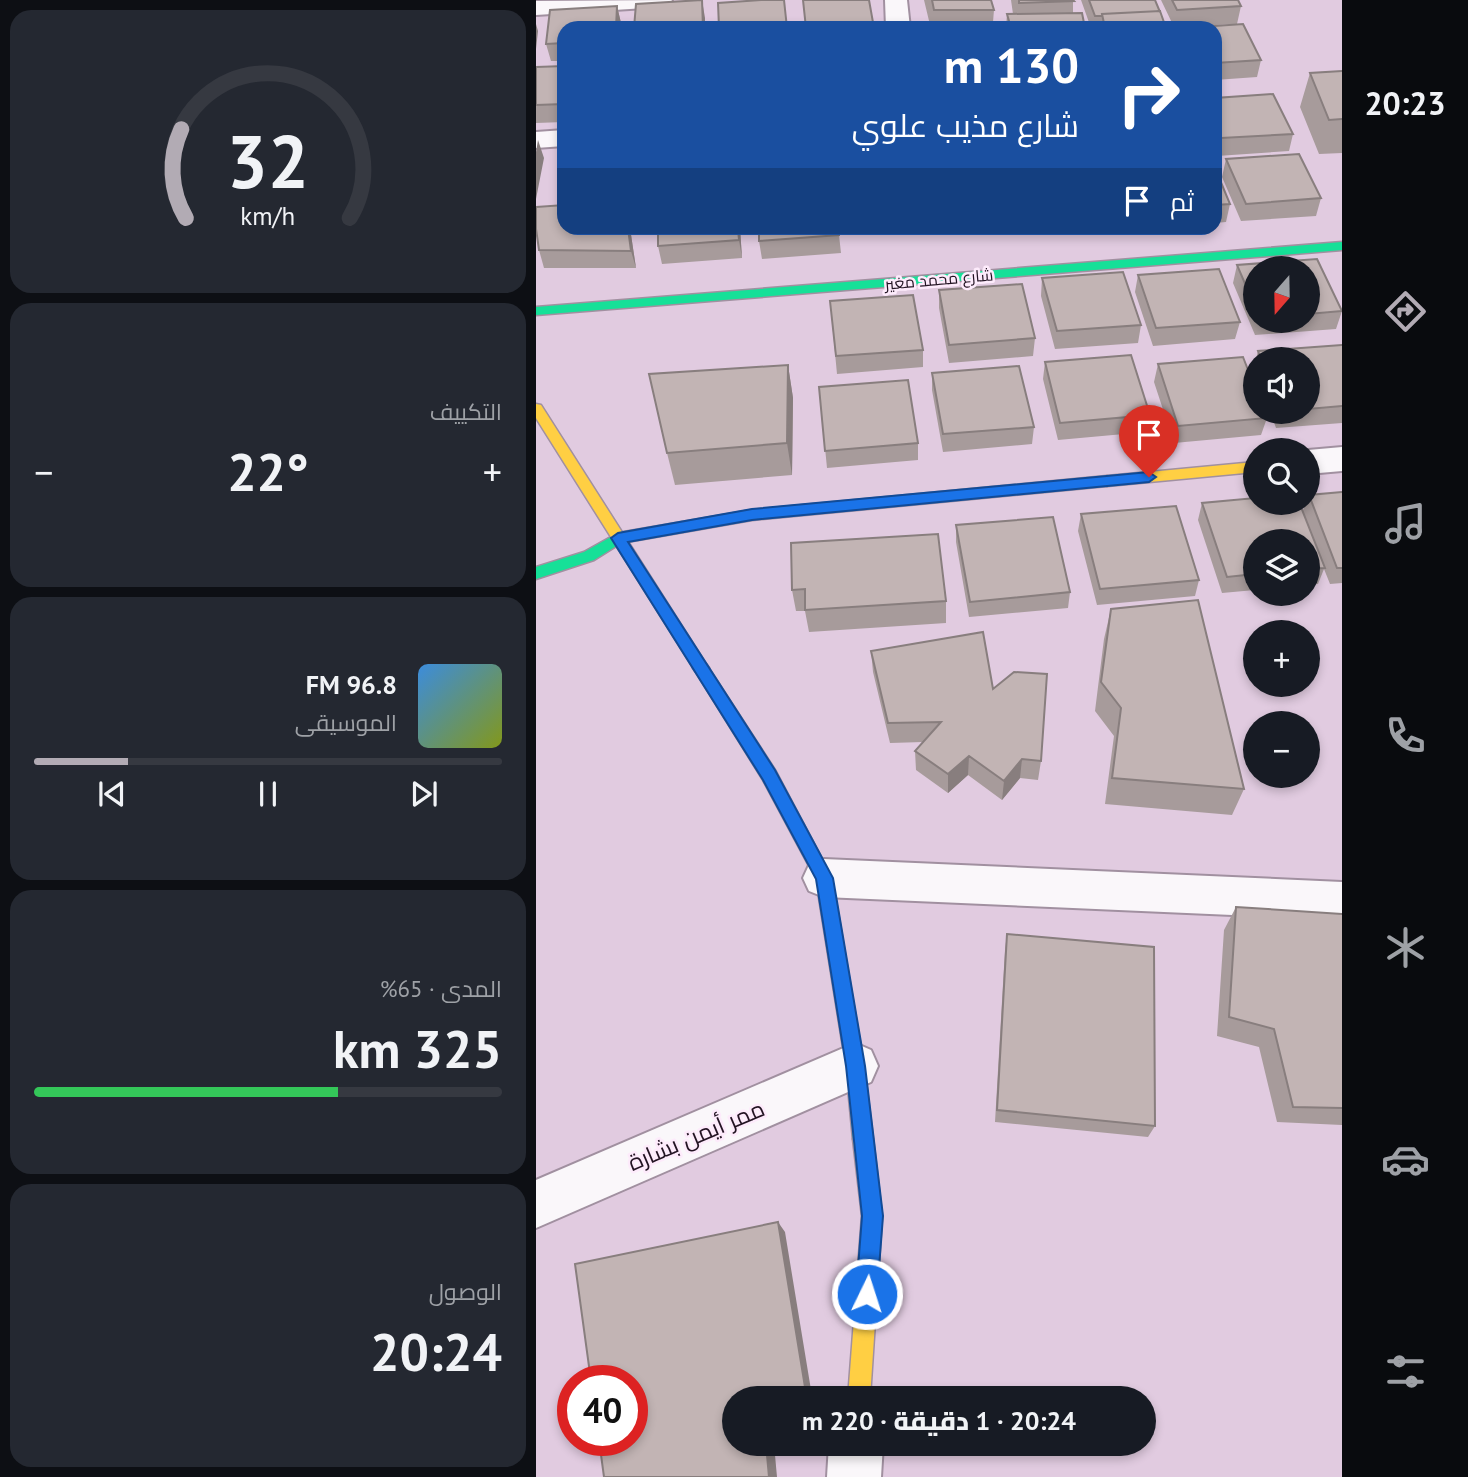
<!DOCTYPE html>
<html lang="ar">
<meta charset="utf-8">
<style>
:root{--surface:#171b24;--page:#242831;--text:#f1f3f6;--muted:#9ea1a6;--line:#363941;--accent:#b2abb4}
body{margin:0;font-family:"PT Sans",Cairo,sans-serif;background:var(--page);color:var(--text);direction:rtl;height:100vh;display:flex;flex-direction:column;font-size:26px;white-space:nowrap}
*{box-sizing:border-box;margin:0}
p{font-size:23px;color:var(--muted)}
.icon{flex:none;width:38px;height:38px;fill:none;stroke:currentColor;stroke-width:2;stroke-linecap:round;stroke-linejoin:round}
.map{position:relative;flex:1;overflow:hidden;direction:ltr}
.side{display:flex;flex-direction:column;gap:10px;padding:10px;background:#0d0f14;width:536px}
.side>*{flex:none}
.banner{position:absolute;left:21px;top:21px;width:665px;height:214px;border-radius:21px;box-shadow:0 4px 10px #0003;direction:rtl;background:#1a4fa0;color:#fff;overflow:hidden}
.needle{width:46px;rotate:200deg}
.controls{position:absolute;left:707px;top:256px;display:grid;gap:14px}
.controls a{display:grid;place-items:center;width:77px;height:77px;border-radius:50%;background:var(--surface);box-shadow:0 4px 10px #0003;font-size:35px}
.speed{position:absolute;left:21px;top:1365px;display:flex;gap:14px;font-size:35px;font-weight:700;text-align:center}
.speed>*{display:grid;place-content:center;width:91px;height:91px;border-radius:50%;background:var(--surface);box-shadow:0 4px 10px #0003;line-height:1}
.speed .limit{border:10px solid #d22;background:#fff;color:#111}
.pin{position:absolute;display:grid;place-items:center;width:60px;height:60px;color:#fff;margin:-72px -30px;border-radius:50% 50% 50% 0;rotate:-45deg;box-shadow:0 0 7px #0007}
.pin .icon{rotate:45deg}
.me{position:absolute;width:77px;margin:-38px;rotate:4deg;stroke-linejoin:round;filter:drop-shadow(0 0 5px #0008)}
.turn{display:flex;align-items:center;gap:24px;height:147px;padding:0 28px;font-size:32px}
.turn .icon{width:91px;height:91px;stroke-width:2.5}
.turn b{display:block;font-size:49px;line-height:60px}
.then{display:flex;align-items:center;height:66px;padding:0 28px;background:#0003;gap:14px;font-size:26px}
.big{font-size:52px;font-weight:800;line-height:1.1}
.side .card{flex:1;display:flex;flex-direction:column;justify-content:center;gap:10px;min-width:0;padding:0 24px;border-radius:21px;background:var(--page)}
.side .dial{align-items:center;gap:0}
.dial svg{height:182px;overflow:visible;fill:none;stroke:var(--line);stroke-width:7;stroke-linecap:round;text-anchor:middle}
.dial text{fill:var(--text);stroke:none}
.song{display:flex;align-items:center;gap:21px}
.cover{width:84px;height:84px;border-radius:10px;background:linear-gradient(135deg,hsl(210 70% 55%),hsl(70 70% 35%))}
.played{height:7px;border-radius:4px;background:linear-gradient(90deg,var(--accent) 20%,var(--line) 20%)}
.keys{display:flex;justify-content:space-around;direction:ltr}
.heat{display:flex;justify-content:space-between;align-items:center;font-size:38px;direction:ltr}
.charge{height:10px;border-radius:5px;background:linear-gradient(90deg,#34c759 65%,var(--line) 0)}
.trip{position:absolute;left:186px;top:1386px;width:434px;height:70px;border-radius:35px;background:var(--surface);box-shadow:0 4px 10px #0003;font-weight:800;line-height:70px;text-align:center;direction:rtl}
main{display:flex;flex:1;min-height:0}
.tabs{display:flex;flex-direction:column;width:126px;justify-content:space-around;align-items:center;background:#090b0e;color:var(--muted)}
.tabs .icon{width:49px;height:49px}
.tabs .on{color:var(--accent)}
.tabs b{font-size:32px;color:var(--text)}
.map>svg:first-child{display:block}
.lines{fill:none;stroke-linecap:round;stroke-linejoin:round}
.street-casing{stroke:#a190a0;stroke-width:4}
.fast-casing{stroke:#a190a0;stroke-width:3}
.slow-casing{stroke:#a190a0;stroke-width:3}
.street{fill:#faf7fa;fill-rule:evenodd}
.fast{fill:#16e098;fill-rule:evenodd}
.slow{fill:#ffcf43;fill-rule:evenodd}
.wall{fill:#a79b9b;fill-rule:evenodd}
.shaded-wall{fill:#887e7e}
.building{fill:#c2b4b4;stroke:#887e7e;stroke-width:2}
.route{fill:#1a73e8;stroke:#114b97;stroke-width:2}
.labels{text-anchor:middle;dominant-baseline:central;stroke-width:5;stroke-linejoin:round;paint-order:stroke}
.far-street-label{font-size:16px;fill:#221322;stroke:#fdebfb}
.near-street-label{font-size:23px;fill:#221322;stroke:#fdebfb}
</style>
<main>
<nav class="tabs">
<b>20:23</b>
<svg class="icon on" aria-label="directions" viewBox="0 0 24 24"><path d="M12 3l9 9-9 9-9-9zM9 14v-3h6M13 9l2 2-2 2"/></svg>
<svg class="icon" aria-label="music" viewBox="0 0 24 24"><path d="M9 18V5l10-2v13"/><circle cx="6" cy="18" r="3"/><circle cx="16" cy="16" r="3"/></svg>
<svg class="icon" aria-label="phone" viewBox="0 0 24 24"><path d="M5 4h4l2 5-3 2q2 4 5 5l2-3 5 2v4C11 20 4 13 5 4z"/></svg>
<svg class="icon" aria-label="climate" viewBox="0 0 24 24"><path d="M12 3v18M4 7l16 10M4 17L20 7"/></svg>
<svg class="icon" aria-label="car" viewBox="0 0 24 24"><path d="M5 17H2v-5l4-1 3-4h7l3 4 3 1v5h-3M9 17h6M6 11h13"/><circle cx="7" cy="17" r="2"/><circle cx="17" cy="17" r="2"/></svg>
<svg class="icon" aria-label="filters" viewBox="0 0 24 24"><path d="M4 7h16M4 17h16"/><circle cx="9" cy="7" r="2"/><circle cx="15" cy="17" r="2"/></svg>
</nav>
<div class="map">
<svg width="807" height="1477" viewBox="0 0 807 1477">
<rect width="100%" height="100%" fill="#e1cbe0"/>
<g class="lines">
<!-- street casing -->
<g class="street-casing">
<path id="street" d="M136 0 133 5 125 7 0 15V1Z
M349 0H371L374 28H350Z
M28 130V146L0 148V132Z
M807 447V471L772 474V450Z
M288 859 807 882V920L288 897 273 891 267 878 273 865Z
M319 1043 335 1050 342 1066 335 1082 0 1228V1180Z
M293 1444H347L345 1477H291Z"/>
</g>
<!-- fast casing -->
<g class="fast-casing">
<path id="fast" d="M807 242V250L0 315V307Z
M571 476 578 481 571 486 216 520 85 543 58 560 0 579V567L48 552 82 533 216 510Z
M165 662 170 664 239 770 296 878 328 1066 337 1139 334 1146 327 1149 320 1146 317 1139 310 1066 280 879 227 780 160 672 157 668 160 664Z"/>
</g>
<!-- slow casing -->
<g class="slow-casing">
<path id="slow" d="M0 404 5 405 170 664 173 668 170 672H160L0 418Z
M719 462V472L571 486 564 481 571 476Z
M327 1129 334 1132 337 1139 346 1216 334 1398H312L326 1216 317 1139 320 1132Z"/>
</g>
<!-- street -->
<use href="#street" class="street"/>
<!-- fast -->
<use href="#fast" class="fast"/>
<!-- slow -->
<use href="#slow" class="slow"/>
</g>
<!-- wall -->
<path class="wall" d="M388 0H455L458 10 457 22 394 25Z
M475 0H537V13L549 28H470L471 14H477Z
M545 0H619L630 28H555Z
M625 0H702L705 6 701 24 638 27Z
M81 6 85 23 84 28H28V61H15L10 44 14 10Z
M679 28 725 60 721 77 679 80Z
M28 66V122L0 123V67Z
M807 71V153L783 154 764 107 774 73Z
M679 98 757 134 753 151 681 156 679 152Z
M690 159 785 198 780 216 705 221 686 177Z
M679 168 694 204 690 222 679 223Z
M28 228H94L100 268H8L3 250Z
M204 228 206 258 126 264 122 246Z
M303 235 305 253 226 259 223 241Z
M781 259 806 311 800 329 719 335 697 283 701 265ZM719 268H772V320H719Z
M602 275 704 322 699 339 617 346 599 292Z
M506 278 605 325 602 343 519 349 505 296Z
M403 290 499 338 497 356 413 363 403 308Z
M294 301 387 350V367L301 374Z
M806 345 807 423 740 428 734 411H772V359H720L722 351Z
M719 360V375L717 369Z
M509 362 614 415 610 432 522 440 507 379Z
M622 364 731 418 725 435 638 443 618 382Z
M252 365 257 398 256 475 139 485 131 453Z
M396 373 498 427 496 444 407 452 396 390Z
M283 387 382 443V460L291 468Z
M807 492V583L794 584 788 569 782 584 772 585V541H719V590L686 593 662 520 666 503 767 510 770 502H772L773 495Z
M545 514 663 580 659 596 561 605 542 531Z
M420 525 534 592 532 608 433 617 420 542Z
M255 543 410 601V623L273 632 269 611H260L256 590Z
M575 609 708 789 696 815 569 804 578 736 559 711 568 639Z
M335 651 457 689 505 761 502 780 484 778 466 800 432 775 412 793 380 770 379 751 387 742 354 743 337 672Z
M700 907 807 914V1125L741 1122 723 1047 681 1036 688 930Z
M471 934 619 1126 612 1137 459 1122 469 950Z"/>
<!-- shaded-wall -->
<path class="shaded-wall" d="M166 0 169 18V28H167Z
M81 6 85 23 84 28H80Z
M0 24 2 31 0 49Z
M2 140 8 158 0 199V152Z
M92 228H94L100 268 95 251Z
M202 228H204L206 258 203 240Z
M252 365 257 398 256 475 251 443Z
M433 756 432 775 412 793V774Z
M486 759 484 778 466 800 468 781Z
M242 1222 249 1232 275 1390 253 1398H240Z
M230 1444H238L241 1477H233Z"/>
<!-- building -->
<path class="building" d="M166 0 167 28H98L100 4Z
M225 0H248L251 28H183L182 3Z
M267 0H333L338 28H270Z
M396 0H455L458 10H398Z
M483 0H537L538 1 483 3Z
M553 0H619L624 12V11L566 14V16H559Z
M636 0H702L705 6 641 10Z
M81 6 80 28H28V43L10 44 14 10Z
M624 11 630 28H569L566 14Z
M546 13 549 28H475L471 14Z
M460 22 461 28H384V25Z
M707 24 725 60 679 63V28H650Z
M28 66V104L0 105V67Z
M807 71V119L793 120 774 73Z
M737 94 757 134 685 138 679 125V98Z
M763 154 785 198 710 204 690 159Z
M679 168 694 204 679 205Z
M28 205V228H92L95 251 3 250 0 229V207Z
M122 228H202L203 240 122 246Z
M223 228H303V235L223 241Z
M781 259 806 311 772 314V268H719V307L701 265Z
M683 269 704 322 620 328 602 275Z
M587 272 605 325 521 331 506 278Z
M486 284 499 338 413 345 403 290Z
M377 295 387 350 300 356 294 301Z
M807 345V406L772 409V359H725L722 351Z
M595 355 614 415 524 423 509 362Z
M707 357 719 388V411H728L731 418 642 426 622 364Z
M252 365 251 443 131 453 113 374Z
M483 366 498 427 407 434 396 373Z
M372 380 382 443 289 451 283 387Z
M807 492V568H801L773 495Z
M719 498V502H763L789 568 772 569V541H719V574L691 577 666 503Z
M640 506 663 580 564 589 545 514Z
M517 517 534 592 434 602 420 525Z
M402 534 410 601 269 610V589L256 590 255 543Z
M662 600 708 789 576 778 585 708 565 682 575 609Z
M447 632 457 689 478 672 511 674 505 761 486 759 468 781 433 756 412 774 379 751 405 722 352 723 335 651Z
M700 907 807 914V1108L757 1107 738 1029 693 1017Z
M471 934 618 947 619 1126 461 1110Z
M242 1222 269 1387 240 1398H198V1444H230L233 1477H68L63 1440H96V1381H55L39 1264Z"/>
<!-- route -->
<path class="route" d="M613 472 620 477 613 482 216 520 92 542 239 770 297 878 329 1066 347 1216 341 1294 338 1301 331 1304 323 1301 320 1294 326 1216 310 1066 280 879 227 780 75 538 82 533 216 509Z"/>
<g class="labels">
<!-- far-street labels -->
<g class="far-street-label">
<text transform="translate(403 279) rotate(-5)">شارع محمد مغير</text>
</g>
<!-- near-street labels -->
<g class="near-street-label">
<text transform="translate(160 1135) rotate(-23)">ممر أيمن بشارة</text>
</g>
</g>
</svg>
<div class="controls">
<a><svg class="needle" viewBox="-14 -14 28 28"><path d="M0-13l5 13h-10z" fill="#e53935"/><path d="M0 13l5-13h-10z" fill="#9ea1a6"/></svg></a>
<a><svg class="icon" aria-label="sound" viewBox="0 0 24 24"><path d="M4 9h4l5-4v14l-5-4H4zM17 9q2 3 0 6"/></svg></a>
<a><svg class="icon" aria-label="search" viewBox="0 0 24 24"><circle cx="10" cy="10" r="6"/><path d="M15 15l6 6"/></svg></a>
<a><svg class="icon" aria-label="layers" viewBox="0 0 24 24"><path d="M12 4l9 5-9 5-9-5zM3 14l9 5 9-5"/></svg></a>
<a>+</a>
<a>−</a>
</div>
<div class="speed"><div class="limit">40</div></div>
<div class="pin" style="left:613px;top:477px;background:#d93025"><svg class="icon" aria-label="arrive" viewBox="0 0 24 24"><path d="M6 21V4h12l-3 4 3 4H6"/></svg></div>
<svg class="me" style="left:331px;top:1294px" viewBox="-20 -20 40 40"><circle r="17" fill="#1a73e8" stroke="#fff" stroke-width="3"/><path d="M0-11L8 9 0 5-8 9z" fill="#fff"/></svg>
<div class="trip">20:24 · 1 دقيقة · 220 m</div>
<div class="banner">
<div class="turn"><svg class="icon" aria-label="right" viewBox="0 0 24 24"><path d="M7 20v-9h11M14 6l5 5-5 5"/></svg><div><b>130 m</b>شارع مذيب علوي</div></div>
<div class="then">ثم<svg class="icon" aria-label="arrive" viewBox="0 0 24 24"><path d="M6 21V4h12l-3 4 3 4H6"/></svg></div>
</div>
</div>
<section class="side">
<div class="card dial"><svg viewBox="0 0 100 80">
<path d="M14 69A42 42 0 1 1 86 69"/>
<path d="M14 69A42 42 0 0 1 12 30" stroke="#b2abb4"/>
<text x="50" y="56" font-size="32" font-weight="700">32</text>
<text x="50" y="72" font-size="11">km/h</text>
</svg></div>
<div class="card"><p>التكييف</p>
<div class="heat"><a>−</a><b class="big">22°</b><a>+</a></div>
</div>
<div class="card">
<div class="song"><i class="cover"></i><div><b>96.8 FM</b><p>الموسيقى</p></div></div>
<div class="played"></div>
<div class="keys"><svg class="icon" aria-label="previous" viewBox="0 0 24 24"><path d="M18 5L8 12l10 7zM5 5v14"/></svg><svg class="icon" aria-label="pause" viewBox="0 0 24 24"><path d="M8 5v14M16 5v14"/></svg><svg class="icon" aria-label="next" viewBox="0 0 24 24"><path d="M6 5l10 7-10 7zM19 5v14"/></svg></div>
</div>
<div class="card"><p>المدى · 65%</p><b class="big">325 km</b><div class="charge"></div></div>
<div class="card"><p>الوصول</p><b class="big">20:24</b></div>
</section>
</main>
